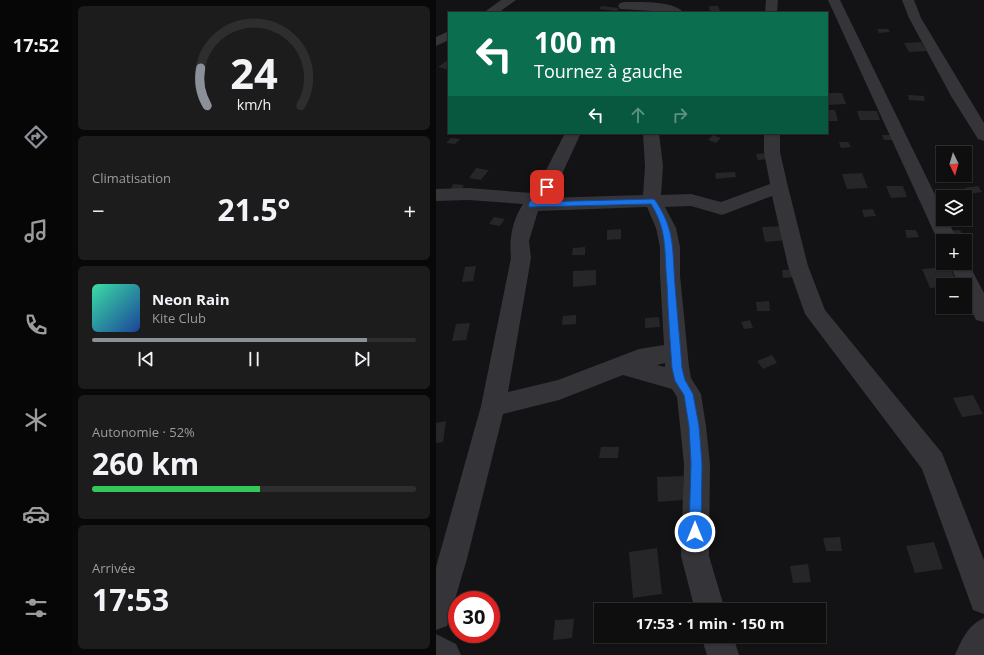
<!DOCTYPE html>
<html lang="fr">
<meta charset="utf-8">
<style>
:root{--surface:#0e0e0f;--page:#1c1c1d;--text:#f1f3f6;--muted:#9b9c9e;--line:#2e2e2f;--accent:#8c9099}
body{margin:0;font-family:"Open Sans",sans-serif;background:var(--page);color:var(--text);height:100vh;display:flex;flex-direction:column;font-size:15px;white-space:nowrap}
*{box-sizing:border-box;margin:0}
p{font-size:13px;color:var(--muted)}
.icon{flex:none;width:22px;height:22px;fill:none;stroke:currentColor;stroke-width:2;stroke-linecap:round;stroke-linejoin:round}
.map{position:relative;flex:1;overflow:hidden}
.sheet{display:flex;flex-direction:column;gap:6px;padding:6px;background:#080808;width:364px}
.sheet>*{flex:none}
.guide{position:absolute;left:12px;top:12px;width:380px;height:122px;border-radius:0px;box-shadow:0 1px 3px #0004,0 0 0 1px var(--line);background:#0b6e4f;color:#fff;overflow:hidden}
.needle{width:26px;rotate:175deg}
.controls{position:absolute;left:500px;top:146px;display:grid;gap:8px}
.controls a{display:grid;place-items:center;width:36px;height:36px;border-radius:0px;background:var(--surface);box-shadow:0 1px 3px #0004,0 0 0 1px var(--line);font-size:20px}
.speed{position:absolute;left:12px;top:591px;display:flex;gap:8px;font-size:20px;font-weight:700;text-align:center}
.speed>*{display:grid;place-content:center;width:52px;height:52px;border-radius:50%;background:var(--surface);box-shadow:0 1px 3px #0004,0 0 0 1px var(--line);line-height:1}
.speed .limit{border:6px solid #d22;background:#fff;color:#111}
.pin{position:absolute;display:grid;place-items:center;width:34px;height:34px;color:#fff;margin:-17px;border-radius:8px;box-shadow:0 2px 6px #0006}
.me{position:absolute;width:44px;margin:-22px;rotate:0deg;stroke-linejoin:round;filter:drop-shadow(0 0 3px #0008)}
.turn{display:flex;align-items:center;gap:14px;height:84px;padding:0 20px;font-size:18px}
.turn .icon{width:52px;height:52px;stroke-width:2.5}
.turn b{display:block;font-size:28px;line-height:34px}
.lanes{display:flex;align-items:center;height:38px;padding:0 20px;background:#0003;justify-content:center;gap:20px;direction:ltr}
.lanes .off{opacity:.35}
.big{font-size:30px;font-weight:700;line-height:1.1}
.sheet .tile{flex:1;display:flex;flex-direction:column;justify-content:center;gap:6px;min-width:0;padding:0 14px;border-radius:6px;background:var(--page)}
.sheet .dial{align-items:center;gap:0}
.dial svg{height:104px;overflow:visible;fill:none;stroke:var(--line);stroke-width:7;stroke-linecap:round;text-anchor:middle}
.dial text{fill:var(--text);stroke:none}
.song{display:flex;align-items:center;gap:12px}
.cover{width:48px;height:48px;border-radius:6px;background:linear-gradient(135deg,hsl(160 70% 55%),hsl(220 70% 35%))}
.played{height:4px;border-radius:2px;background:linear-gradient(90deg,var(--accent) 85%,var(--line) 85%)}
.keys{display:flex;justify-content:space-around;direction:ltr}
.heat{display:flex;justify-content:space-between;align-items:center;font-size:22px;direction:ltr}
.charge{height:6px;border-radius:3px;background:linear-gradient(90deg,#34c759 52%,var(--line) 0)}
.trip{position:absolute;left:158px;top:603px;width:232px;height:40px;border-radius:0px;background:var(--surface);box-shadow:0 1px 3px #0004,0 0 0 1px var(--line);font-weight:700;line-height:40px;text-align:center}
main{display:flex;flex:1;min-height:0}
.tabs{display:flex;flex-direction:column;width:72px;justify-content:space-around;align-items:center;background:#060606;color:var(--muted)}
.tabs .icon{width:28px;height:28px}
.tabs .selected{color:var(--accent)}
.tabs b{font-size:18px;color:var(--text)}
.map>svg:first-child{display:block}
.building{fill:#262528}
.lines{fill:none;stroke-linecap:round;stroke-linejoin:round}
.minor{fill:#343439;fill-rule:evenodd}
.route{fill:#1a73e8;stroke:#114b97}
</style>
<main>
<nav class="tabs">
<b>17:52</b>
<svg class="icon selected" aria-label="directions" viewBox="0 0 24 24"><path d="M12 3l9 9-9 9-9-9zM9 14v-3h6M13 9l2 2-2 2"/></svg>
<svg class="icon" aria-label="music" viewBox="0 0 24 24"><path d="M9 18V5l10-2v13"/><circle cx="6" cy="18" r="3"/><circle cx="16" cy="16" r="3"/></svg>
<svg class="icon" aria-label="phone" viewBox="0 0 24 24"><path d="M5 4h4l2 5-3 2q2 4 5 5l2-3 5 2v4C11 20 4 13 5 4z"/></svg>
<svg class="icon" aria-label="climate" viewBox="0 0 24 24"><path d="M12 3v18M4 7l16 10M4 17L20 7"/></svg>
<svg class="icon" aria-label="car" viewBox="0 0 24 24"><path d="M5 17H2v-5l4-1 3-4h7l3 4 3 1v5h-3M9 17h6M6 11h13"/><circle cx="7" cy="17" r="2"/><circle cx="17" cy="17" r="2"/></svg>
<svg class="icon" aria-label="filters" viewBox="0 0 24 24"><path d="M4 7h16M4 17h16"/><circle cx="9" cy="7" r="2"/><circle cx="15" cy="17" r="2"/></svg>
</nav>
<section class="sheet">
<div class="tile dial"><svg viewBox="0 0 100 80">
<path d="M14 69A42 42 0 1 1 86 69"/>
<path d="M14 69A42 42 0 0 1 9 40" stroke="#8c9099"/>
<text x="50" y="56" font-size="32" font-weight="700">24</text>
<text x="50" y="72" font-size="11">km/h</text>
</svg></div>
<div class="tile"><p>Climatisation</p>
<div class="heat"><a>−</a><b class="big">21.5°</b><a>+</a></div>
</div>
<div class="tile">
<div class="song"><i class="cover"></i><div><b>Neon Rain</b><p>Kite Club</p></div></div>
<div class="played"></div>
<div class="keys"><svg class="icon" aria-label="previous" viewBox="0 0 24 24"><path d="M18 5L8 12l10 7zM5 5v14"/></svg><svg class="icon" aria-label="pause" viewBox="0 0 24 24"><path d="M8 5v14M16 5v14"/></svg><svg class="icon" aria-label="next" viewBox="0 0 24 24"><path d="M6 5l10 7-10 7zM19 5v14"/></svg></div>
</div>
<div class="tile"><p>Autonomie · 52%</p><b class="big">260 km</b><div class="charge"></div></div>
<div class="tile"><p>Arrivée</p><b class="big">17:53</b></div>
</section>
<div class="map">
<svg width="548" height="655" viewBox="0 0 548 655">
<rect width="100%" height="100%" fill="#131214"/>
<!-- building -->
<path class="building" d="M165 6 183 8 181 11 163 9Z
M273 6H282L284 11 274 12Z
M441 29H452L454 32 443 33Z
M485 42 491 51 473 52 468 43Z
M13 59V70L2 67Z
M391 93H406L410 104 391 105Z
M472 95 488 96 489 101 473 100Z
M391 110H399L402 121H391Z
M421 111H441L444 120H424Z
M277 135 285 138 280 143 272 140Z
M446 135H457L460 140H448Z
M15 138 24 139 19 144 10 143Z
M403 142H412L415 147 405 148Z
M330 153 332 159 322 160 320 154Z
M40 168 53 170 45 180 33 178Z
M299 172 300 177 280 179 279 173Z
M426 173 432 188 411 189 406 174Z
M17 184 28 185 25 191H14Z
M450 186H467L471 197 455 198Z
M542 186 546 192 532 194 528 188Z
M437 209 440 216 428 217 426 210Z
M58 217 69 219 64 226 53 224Z
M347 226 351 240 329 242 326 227Z
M185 229V239L171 240V230Z
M469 230H480L483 237 471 238Z
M524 230 530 241H517L512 231Z
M149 247V255H136L137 248Z
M40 266 37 281 26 282 29 267Z
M514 267 522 285H507V287L494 288 486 269Z
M358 269 360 277 347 278 346 270Z
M160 270V285L137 287V271Z
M333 301 334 311H321L320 302Z
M140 315V324L126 325 127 316Z
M223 317 224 327 209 328V318Z
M314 320 317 328 308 329 305 322Z
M34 323 30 340 16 341 20 324Z
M336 355 341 363 327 369 321 361Z
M537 395 547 414 526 417 517 398Z
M10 421 7 442 0 443V423Z
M165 447H183L182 458H163Z
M247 476 248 500 222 502 221 477Z
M404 537 406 551H390L387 538Z
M498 542 507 569 479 573 470 546Z
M221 548 226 594 197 598 193 552Z
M372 564 375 582 357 583 354 566Z
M138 619 136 638 117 640 119 620Z"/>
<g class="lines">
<!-- minor -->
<path class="minor" d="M65 0H80L62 13H47Z
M330 0H342L341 13H329Z
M392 0H404L507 211V219H511L522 241H507V246L502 241Z
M466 0H478L485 18 548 123V141L542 139 515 96 473 18Z
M188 2C202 2 239 0 248 13L184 9 182 6 184 3Z
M13 31V40L0 46V37Z
M129 133H145L120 187 111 198 207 195 209 166 207 133H223L227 166 225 195 255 194 285 202 334 184 328 152V133H344V152L352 187 372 266 389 310 506 453 548 560V614L537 610 486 469 369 314 352 266 336 196 286 215 255 206 229 207 240 228 244 247V275L253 367 255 378 265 394 270 426 274 464 273 556 289 610H259L245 556 248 464 241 397 236 389 187 375 123 400 67 414 31 559 11 626 0 630V567L45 406 75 258C73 239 76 221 87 204L32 200 0 201V189L32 188 96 193 103 184ZM211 207 220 228 224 247V275L228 345 203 349 122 380 72 392 95 258 93 241 102 211ZM229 363V367L221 365Z
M529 257 548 293V322L540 320 529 297V285H523L513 263H529Z
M548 618V655H519C526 639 532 625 548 618Z
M0 634 20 644 25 655H0Z
M265 636H297L303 655H271Z"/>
</g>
<!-- route -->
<path class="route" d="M111 184 114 187 102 202 217 199 219 200C240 231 236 250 239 285 241 312 244 340 246 368L249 380 257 394 263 426 266 464 265 532 263 537 259 538 255 537 253 532 255 464 253 426 248 395 239 381 236 368C234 340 232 312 231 284 228 254 232 231 215 204L93 207V203L108 185Z"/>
</svg>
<div class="controls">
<a><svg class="needle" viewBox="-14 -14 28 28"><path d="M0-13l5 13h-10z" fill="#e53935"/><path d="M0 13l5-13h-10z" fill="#9b9c9e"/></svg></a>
<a><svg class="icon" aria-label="layers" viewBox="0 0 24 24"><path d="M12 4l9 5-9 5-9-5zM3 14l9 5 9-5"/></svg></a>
<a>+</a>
<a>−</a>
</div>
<div class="speed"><div class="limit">30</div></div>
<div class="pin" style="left:111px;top:187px;background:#d93025"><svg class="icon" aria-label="arrive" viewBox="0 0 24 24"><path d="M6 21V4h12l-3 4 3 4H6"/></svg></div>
<svg class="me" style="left:259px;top:532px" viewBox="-20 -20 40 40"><circle r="17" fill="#1a73e8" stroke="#fff" stroke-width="3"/><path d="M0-11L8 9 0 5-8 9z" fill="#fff"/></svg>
<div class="trip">17:53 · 1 min · 150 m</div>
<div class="guide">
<div class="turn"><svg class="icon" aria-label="left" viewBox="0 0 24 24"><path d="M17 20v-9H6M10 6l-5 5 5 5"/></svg><div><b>100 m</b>Tournez à gauche</div></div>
<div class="lanes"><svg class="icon" aria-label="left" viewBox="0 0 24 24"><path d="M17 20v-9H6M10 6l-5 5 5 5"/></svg><svg class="icon off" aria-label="ahead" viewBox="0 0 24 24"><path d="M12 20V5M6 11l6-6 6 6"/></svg><svg class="icon off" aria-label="right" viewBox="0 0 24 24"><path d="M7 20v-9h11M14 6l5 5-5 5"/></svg></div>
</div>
</div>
</main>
